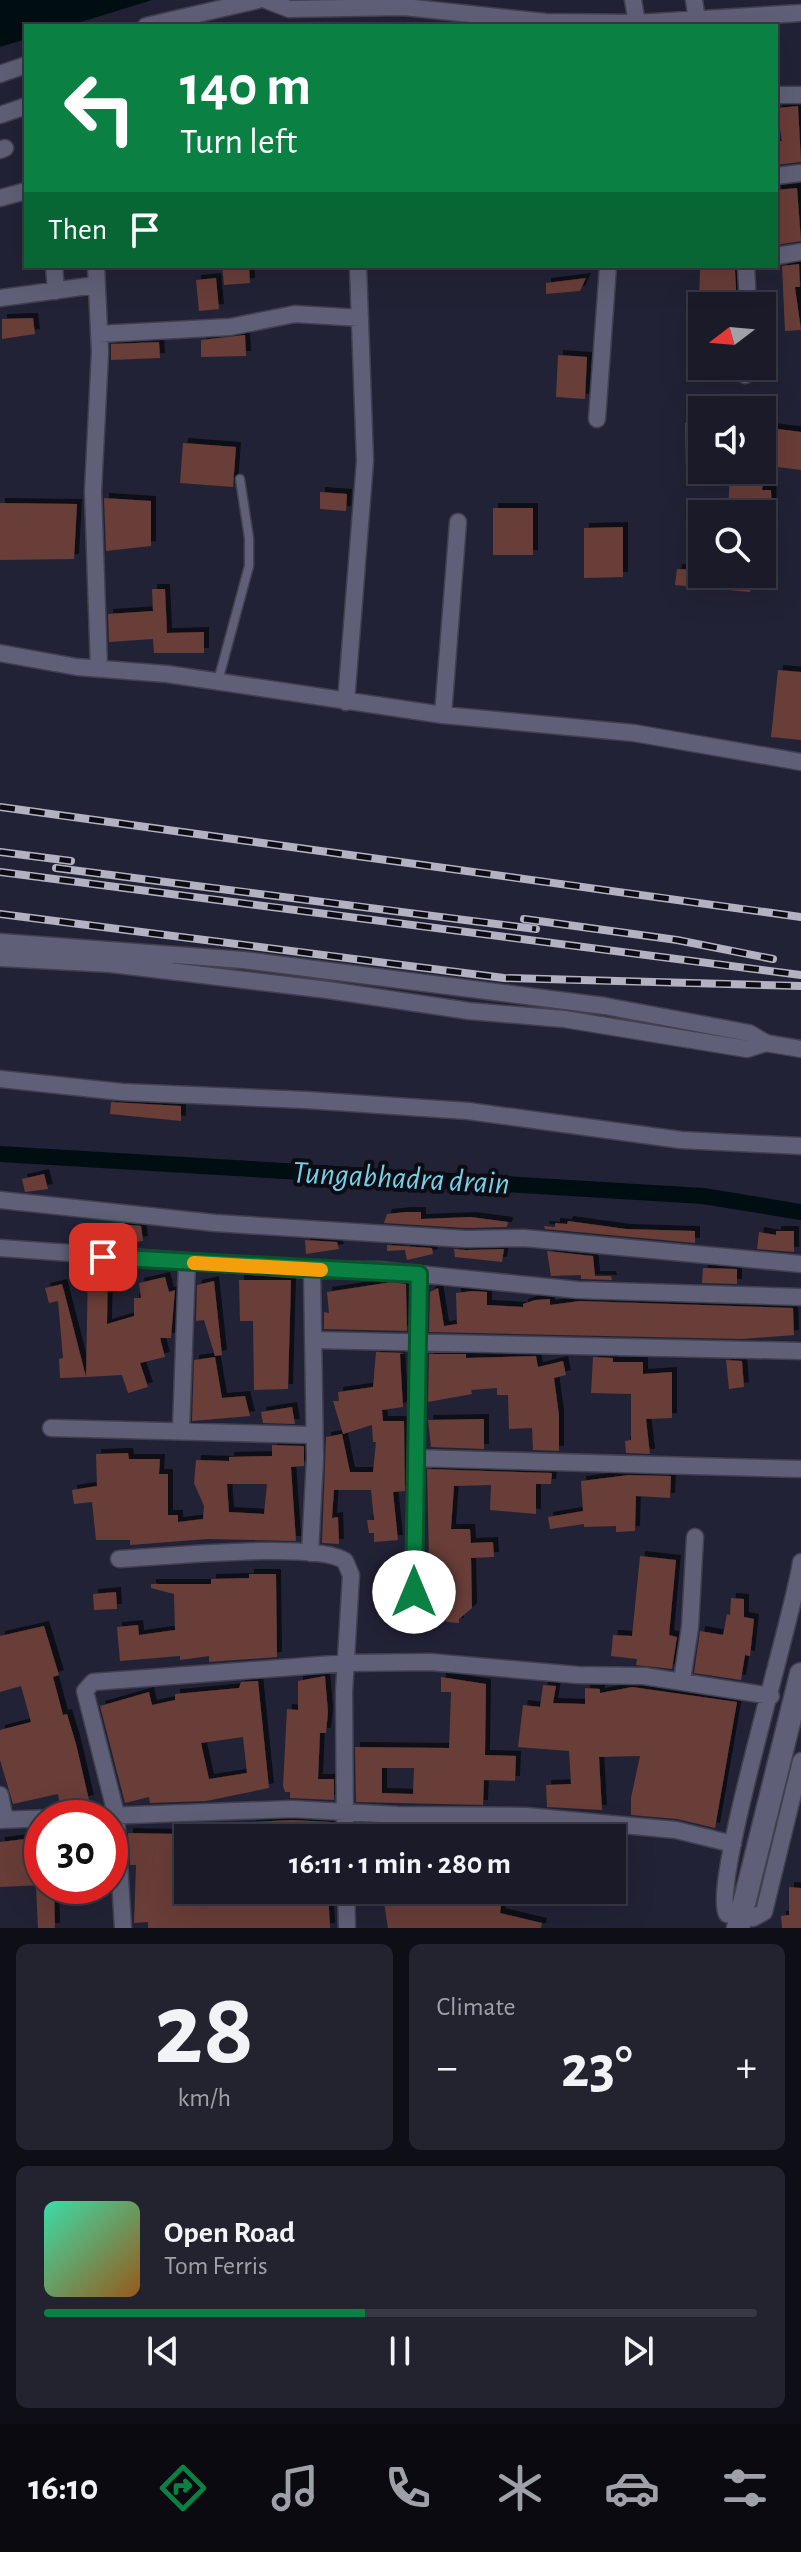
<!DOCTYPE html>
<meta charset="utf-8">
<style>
:root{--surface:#1a1a28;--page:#232330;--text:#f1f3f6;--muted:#9fa1a8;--line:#383845;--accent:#0b8043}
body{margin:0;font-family:"Alegreya Sans",sans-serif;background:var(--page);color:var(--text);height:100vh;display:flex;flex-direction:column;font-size:30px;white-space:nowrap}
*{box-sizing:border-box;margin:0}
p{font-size:26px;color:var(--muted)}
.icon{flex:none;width:44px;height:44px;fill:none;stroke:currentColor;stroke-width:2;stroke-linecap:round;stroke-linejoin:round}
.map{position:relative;height:1928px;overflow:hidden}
.side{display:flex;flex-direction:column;gap:16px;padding:16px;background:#0e0e16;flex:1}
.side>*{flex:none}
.top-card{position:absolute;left:24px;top:24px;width:754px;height:244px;border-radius:0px;box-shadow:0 8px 32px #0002,0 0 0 2px var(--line);background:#0b8043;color:#fff;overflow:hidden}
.needle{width:52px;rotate:254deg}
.controls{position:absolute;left:688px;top:292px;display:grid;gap:16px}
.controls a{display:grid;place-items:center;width:88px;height:88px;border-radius:0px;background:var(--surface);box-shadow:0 8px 32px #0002,0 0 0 2px var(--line);font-size:40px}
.speed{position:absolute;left:24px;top:1800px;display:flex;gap:16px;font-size:40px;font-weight:700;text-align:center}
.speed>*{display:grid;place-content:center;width:104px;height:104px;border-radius:50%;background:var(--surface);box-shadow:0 8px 32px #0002,0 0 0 2px var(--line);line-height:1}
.speed .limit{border:12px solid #d22;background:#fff;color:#111}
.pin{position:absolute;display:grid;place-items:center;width:68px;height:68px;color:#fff;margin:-34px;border-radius:16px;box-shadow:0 4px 12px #0006}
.me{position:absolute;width:88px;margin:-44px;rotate:0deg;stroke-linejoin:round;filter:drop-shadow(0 0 6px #0008)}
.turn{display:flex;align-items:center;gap:28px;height:168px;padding:0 24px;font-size:36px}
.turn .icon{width:104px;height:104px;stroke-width:2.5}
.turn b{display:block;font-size:56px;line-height:68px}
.then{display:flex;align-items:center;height:76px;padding:0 24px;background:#0003;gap:16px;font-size:30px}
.big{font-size:60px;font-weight:700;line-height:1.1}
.side .widget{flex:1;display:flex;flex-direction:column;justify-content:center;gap:12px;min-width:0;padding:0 28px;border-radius:12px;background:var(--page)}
.side .dial{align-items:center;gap:0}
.dial b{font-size:104px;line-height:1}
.song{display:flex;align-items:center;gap:24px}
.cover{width:96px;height:96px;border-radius:12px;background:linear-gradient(135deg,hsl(160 70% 55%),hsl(30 70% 35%))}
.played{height:8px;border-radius:4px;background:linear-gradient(90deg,var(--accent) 45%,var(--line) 45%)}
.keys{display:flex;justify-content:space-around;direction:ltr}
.heat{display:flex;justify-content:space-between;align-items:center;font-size:44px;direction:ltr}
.side .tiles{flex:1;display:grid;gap:16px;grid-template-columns:1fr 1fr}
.widget:last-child{grid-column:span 2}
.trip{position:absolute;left:174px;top:1824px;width:452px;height:80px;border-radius:0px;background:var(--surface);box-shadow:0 8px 32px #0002,0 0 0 2px var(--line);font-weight:700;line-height:80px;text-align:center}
.tabs{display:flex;height:128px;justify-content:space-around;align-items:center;background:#0a0a10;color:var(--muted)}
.tabs .icon{width:56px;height:56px}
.tabs .active{color:var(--accent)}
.tabs b{font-size:36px;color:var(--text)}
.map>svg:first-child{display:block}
.water{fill:#000e12}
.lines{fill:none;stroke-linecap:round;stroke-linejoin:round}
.canal{stroke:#000e12;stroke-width:16}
.building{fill:#693d37;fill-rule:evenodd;filter:url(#shadow)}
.lane-casing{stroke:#404051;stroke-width:11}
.street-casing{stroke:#404051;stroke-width:19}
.secondary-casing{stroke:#404051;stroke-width:25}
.lane{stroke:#5f5f77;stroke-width:8}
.street{stroke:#5f5f77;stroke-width:16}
.secondary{stroke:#5f5f77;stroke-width:22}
.rail-casing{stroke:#b2b2c2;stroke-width:8}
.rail{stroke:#0d0c15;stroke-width:5;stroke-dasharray:15;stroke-linecap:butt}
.route-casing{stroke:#07532c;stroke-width:20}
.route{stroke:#0b8043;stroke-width:14}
.slow{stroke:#f59e0b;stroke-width:14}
.labels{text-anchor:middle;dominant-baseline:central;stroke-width:8;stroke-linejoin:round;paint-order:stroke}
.water-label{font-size:32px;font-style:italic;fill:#73d2e6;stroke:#0d0c15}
</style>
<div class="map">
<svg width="801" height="1928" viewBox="0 0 801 1928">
<defs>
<filter id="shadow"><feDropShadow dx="5" dy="-5" stdDeviation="0" flood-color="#0009"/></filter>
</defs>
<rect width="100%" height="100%" fill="#222236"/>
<!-- water -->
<path class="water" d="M0 0H152L68 26H26V39L0 47Z"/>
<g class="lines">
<!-- canal -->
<path class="canal" d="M0 1154 703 1196 801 1212"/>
</g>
<!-- building -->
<path class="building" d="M798 106 801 162 776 165V141H782L777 108Z
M797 188 801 241 776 245 779 240 776 190Z
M799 264 800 287H795L801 330 785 331 782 266Z
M222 266H249L250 283 224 285Z
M700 270H735L737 306H699Z
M216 278 219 309 199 311 196 280Z
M586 278 580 291 546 294V283Z
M33 318 35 334 2 339V319Z
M245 335 246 356 201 357V340Z
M159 342 160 358 111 360V344Z
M558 355 587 357 585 399 556 397Z
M685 423H702V472H686Z
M762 427 801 432V470L762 465Z
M183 443 236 447 233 487 180 483Z
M730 470H765L762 490H771L772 514H728Z
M320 492 347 494 346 511 320 509Z
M104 498 151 501V546L106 551Z
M0 503 77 504 74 559 0 560Z
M493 508H533V555H493Z
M623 527V577L584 578V528Z
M677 569 702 570V574H752L750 592 675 585Z
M152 589H165L167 633 204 632V653H154L153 639 109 642 108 614 153 611Z
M778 670 801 672V740L771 737Z
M111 1102 181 1106V1121L110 1114Z
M44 1174 48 1189 25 1192 22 1179Z
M406 1212H421V1219L471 1217 508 1222 507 1227 466 1228 384 1223 387 1214Z
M568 1221 626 1229 695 1231V1243L545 1229 544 1226 555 1227V1223L567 1224Z
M119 1224 141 1226 143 1241 121 1244Z
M776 1231H794V1252L757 1249 759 1232 776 1235Z
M305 1240 337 1242 339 1249 306 1254Z
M387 1245 432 1248 433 1254 407 1260 405 1250 387 1251Z
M454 1249 466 1250 504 1249 502 1262 455 1257Z
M547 1251 593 1256 595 1276H611L612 1280 581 1279V1275L551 1276Z
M88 1267H108L107 1324 134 1316V1298H141L139 1283 165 1277 169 1292 175 1290 171 1338H160L165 1357 140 1363 148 1387 128 1393 122 1375 86 1377Z
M703 1268 737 1269V1284L702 1283Z
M239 1280H291L288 1389 254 1390 253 1321H240Z
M214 1281 222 1355 215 1356 204 1320 196 1321 197 1285Z
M392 1282 406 1284 407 1331 324 1329V1312L329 1313 327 1292Z
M62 1284 64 1291 86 1377 60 1378 59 1359 63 1358 58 1301 49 1303 45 1288Z
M438 1288 444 1326 457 1324 456 1293 473 1291 487 1292V1305L523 1307V1304L535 1300 550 1299V1305L580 1301 793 1308 794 1335 743 1339 429 1332 430 1292Z
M376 1352 405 1353 400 1354 403 1407 382 1410 383 1421H404L405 1491 393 1492 398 1540 374 1542V1533H369L367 1520H374L371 1490H334L332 1518 338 1517 339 1544 322 1543 326 1437 342 1434 350 1472H373L376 1442H373L372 1425 343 1434 333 1401H339L338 1392 373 1387Z
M429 1354H466V1358L536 1356 538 1367 563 1361 566 1375 554 1378 559 1415V1451L533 1450 532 1428 509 1429 508 1395H497V1388L471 1390 472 1394 428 1402Z
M215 1357 222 1398 245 1396 250 1416 192 1421 194 1360Z
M593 1357 613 1358V1362H643V1374L672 1372V1418L646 1419 650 1454 626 1453 625 1441 631 1440V1394L591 1393Z
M726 1360 742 1361 744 1387 729 1389Z
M292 1407 295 1424 263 1423 261 1412Z
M484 1419V1449L431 1447 428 1420Z
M272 1445 304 1446V1466L291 1467 296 1541 208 1539 130 1545V1540H96L92 1502 74 1504 72 1490 97 1486 96 1454 128 1453 129 1459H160L159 1474H168V1515H178V1522L203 1519 204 1506 194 1483 196 1460 229 1461V1457L272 1456ZM227 1484H267L264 1514 229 1512Z
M427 1469 552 1473 551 1484H536V1514L490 1510 491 1485 454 1486 451 1529H470L471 1543 493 1542 494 1557 471 1558 472 1608 459 1619V1623L447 1622 430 1604Z
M629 1475 671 1476 670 1498 636 1496 635 1531 616 1532V1526L584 1527V1524L550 1529 548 1517 583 1511 581 1481Z
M640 1556 676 1560 669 1635 677 1637 672 1669 636 1665 637 1659 611 1656 613 1635 632 1636Z
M249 1574H276L277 1657 209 1662V1656L180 1660V1656L120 1661 117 1627 138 1625 139 1635 175 1630 174 1594 151 1588V1584H211V1579L249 1578Z
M116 1592 117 1609 94 1610 93 1594Z
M731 1598 744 1599V1617L754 1619 750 1656 745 1655 741 1680 694 1673 700 1631 723 1635 727 1614 730 1615Z
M44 1626 59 1675 53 1677 63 1715 67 1714 76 1744 89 1800 60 1805 58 1794 13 1804 0 1760V1730L31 1722 21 1686 0 1692V1636Z
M325 1676 328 1712 326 1733H320L318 1779H334V1800L290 1798V1792H285L283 1786 287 1709 298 1710V1681Z
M441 1677 486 1684 485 1755 516 1756 515 1781 484 1780 483 1805 356 1802 355 1747 449 1748 451 1692H441ZM382 1768H414L413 1794 382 1793Z
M258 1681 269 1788 206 1801 150 1803 149 1797 125 1803 100 1706 149 1692 152 1705 175 1700V1694L239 1688 241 1682ZM243 1737 247 1773 209 1779 201 1743Z
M543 1685 556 1686 553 1703 585 1704V1688L600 1689V1693L632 1687 737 1702 715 1828 677 1819 631 1815V1798L640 1756 599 1757 602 1810 547 1807 546 1785 571 1784 569 1751 518 1747 523 1705 540 1707Z
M292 1820 331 1822V1838H250L251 1822Z
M389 1826 482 1827 481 1838H391Z
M128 1833 179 1834V1865H175L177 1895H206V1902L230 1901 231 1894H260V1898L328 1890 330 1928H148V1922L134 1923 136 1865H130Z
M42 1837V1885L0 1887V1842Z
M36 1886H54L55 1928H38Z
M789 1887 801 1888V1928H782L781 1916 789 1915Z
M382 1890H454L455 1906 488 1904 489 1890 503 1892 500 1913 542 1923 541 1928H388Z"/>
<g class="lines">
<!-- lane casing -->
<g class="lane-casing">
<path id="lane" d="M218 681 249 566V538L240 479"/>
</g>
<!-- street casing -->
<g class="street-casing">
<path id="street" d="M266 0 289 9 404 7 545 22 637 23 801 13
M633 0 637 23
M694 0 697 20
M146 26 258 0
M0 74 26 65
M776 95H801
M0 115 26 106
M0 150 5 148
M776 176 801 173
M0 198 26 191
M776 256 801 252
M54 266 56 291
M96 266 100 352 93 491 99 669
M746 266 748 306
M0 298 96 285
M99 334 230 327 295 314 360 318
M745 375 746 366
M597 419 608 266
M0 653 77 667 167 674 443 715 634 733 801 762
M346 702 365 461 358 266
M443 715 458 522
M0 942 243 960 605 1006 749 1033 766 1043 801 1049
M0 958 111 964 328 990 469 1011 564 1019 747 1049 766 1043
M0 1079 122 1092 306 1100 468 1111 681 1140 801 1146
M0 1200 215 1223 466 1239 524 1238 801 1264
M0 1248 312 1270
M313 1340 801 1351
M51 1428 312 1435
M181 1429 187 1263
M416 1458 801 1469
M310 1553 315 1458 312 1270H379L578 1290 801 1297
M119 1559C162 1557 317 1541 345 1561L351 1575 344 1692 345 1838
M801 1562C794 1616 710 1887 727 1914L753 1918 764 1912 801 1761
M414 1592 419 1274
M682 1680 690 1627 695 1537
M0 1795 5 1820
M0 1820 292 1809 398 1815 526 1816 676 1830 733 1844
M346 1890 347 1928
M123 1928 116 1814 85 1691 93 1682 346 1663 430 1662 578 1675 644 1676 771 1696"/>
</g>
<!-- secondary casing -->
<g class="secondary-casing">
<path id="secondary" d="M738 1928 801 1674"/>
</g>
<!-- lane -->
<use href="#lane" class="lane"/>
<!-- street -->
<use href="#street" class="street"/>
<!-- secondary -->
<use href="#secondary" class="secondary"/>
<!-- rail casing -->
<g class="rail-casing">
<path id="rail" d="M0 807 801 917
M0 852 71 861
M56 868 536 929
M0 872 801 975
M0 914 504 978 801 986
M524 919 677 940 773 959"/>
</g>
<!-- rail -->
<use href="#rail" class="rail"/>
</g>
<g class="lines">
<!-- route casing -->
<g class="route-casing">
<path id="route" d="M103 1257 419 1274 414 1592"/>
</g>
<!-- route -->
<use href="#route" class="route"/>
<!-- slow -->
<path class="slow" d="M194 1263 321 1270"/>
</g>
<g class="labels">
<!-- water labels -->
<g class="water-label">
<text transform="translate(401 1178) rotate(3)">Tungabhadra drain</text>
</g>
</g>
</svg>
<div class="controls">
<a><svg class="needle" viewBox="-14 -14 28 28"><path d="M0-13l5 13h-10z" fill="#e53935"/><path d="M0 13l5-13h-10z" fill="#9fa1a8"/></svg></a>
<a><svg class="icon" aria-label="sound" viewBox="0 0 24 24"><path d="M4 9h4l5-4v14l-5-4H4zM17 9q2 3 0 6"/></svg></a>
<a><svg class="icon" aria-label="search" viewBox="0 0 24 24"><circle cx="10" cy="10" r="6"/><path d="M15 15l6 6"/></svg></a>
</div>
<div class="speed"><div class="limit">30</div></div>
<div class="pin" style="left:103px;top:1257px;background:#d93025"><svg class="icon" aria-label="arrive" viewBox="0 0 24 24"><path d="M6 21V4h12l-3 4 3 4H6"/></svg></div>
<svg class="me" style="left:414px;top:1592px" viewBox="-20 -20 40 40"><circle r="19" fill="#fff"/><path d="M0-13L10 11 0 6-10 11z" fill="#0b8043"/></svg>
<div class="trip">16:11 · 1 min · 280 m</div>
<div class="top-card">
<div class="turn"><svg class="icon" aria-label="left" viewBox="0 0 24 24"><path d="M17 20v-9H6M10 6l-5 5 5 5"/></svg><div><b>140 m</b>Turn left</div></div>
<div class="then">Then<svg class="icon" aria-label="arrive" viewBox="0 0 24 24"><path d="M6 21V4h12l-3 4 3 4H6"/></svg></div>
</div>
</div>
<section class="side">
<div class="tiles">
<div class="widget dial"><b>28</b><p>km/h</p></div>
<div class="widget"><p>Climate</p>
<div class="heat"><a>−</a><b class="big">23°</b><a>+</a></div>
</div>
<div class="widget">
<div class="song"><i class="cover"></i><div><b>Open Road</b><p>Tom Ferris</p></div></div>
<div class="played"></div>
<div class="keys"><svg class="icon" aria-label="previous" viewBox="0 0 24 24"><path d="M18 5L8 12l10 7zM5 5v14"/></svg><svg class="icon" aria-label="pause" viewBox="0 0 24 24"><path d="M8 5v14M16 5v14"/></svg><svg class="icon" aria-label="next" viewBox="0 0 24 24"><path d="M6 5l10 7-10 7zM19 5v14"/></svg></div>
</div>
</div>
</section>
<nav class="tabs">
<b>16:10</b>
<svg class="icon active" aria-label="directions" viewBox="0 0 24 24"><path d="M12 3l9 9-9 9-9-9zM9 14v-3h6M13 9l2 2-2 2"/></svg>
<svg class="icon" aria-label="music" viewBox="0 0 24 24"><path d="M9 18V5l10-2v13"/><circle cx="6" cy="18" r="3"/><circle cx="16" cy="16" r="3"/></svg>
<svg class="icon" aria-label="phone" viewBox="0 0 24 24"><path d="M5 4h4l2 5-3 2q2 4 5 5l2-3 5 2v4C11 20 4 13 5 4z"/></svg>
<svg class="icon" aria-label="climate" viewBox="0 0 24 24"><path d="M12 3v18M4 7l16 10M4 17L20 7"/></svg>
<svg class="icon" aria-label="car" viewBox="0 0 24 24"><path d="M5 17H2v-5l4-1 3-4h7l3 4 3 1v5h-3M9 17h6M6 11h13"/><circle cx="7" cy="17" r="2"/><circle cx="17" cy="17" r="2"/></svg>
<svg class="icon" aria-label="filters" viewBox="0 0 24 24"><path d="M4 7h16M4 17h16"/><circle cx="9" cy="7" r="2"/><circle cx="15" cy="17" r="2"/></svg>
</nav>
